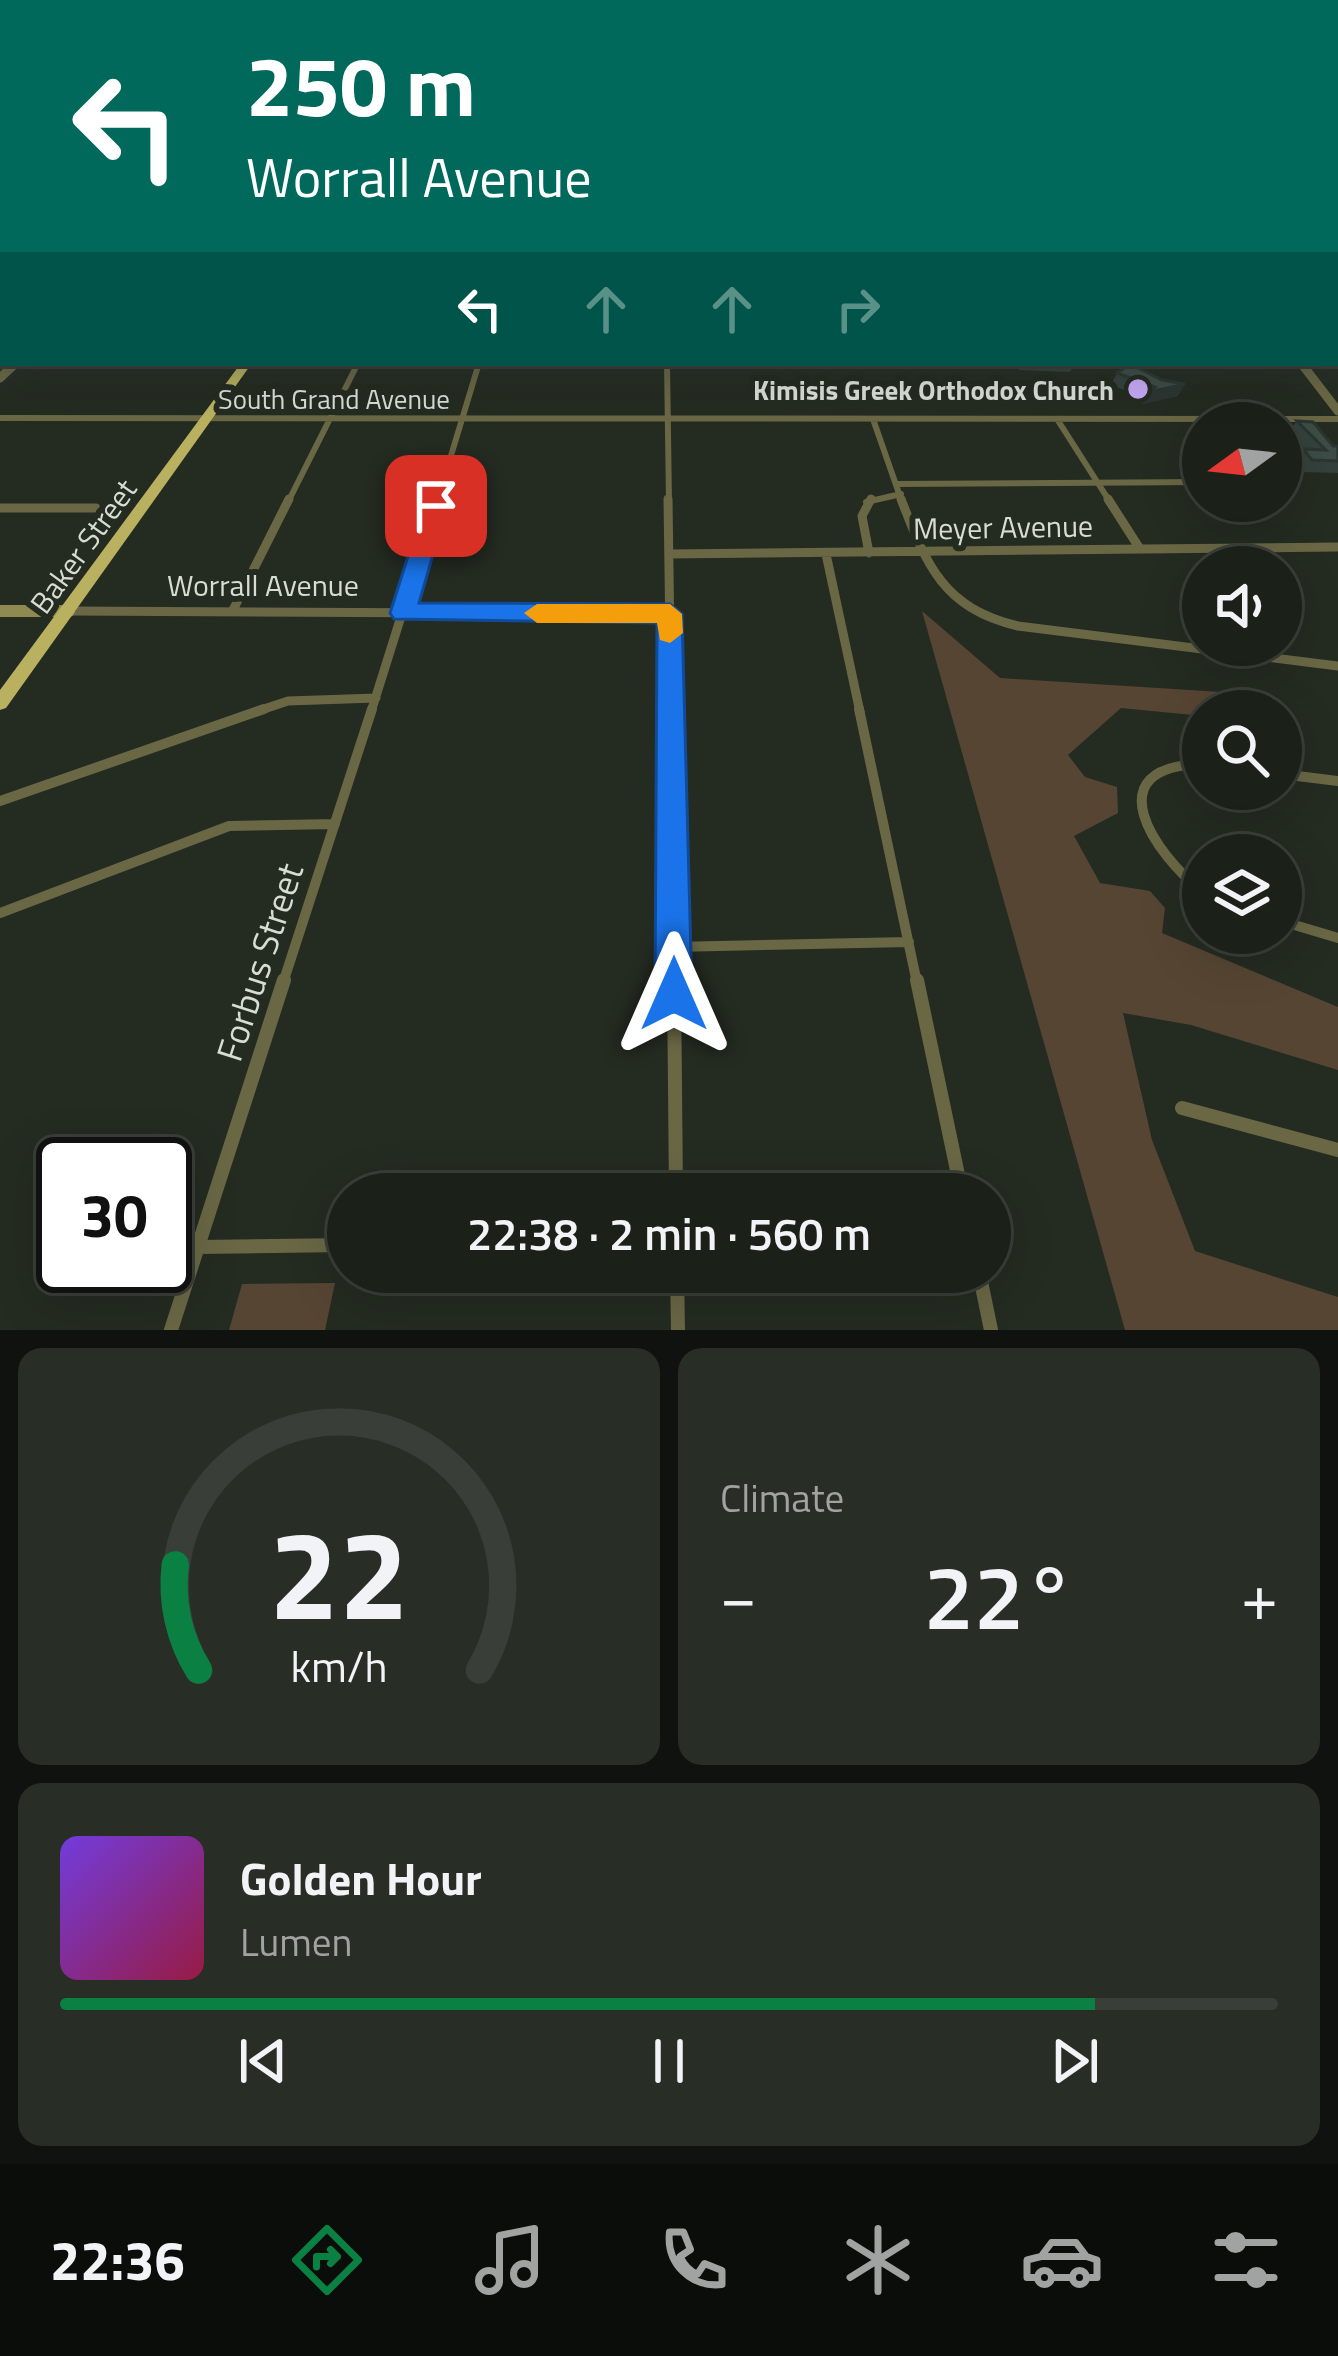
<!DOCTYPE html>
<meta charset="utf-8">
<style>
:root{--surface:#1b2019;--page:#282d26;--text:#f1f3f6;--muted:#a0a3a2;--line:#393e38;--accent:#0b8043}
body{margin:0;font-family:"Titillium Web",sans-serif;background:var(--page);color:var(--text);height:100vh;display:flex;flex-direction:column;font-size:45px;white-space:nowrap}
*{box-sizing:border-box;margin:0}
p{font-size:39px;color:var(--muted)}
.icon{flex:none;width:66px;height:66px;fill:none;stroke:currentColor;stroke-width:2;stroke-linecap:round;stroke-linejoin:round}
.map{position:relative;height:1330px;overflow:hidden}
.sheet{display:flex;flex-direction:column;gap:18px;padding:18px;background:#0f120e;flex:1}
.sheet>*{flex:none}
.hud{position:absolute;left:0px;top:0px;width:1338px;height:366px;box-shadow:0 12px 48px #0002,0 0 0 3px var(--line);background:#00695c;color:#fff;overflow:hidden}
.needle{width:78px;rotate:255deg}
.fabs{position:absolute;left:1182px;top:402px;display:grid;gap:24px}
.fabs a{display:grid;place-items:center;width:120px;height:120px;border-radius:50%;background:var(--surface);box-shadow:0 12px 48px #0002,0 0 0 3px var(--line);font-size:60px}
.speed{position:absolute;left:36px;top:1137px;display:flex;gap:24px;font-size:60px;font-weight:700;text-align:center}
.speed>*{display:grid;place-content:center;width:156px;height:156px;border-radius:50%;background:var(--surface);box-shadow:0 12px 48px #0002,0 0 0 3px var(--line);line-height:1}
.speed .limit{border:6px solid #111;border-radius:18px;background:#fff;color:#111}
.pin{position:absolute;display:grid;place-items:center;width:102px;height:102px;color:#fff;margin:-51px;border-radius:24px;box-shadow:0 6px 18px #0006}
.me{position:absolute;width:132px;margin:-66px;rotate:0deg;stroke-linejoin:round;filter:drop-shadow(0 0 9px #0008)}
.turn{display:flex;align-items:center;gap:42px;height:252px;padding:0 48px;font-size:54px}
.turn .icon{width:156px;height:156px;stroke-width:2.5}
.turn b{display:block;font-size:84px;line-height:102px}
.lanes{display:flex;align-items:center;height:114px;padding:0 48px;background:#0003;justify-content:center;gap:60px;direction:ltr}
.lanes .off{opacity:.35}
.big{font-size:90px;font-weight:600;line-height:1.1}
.sheet .tile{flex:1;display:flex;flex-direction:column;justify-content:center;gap:18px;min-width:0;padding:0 42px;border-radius:24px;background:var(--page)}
.sheet .dial{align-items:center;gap:0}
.dial svg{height:312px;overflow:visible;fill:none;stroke:var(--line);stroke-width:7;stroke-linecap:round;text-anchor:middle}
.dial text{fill:var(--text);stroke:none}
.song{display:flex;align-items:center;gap:36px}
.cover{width:144px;height:144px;border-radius:18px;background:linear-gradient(135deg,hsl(260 70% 55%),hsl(340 70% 35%))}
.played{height:12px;border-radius:6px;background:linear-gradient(90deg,var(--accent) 85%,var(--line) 85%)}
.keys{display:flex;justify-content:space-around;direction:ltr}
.heat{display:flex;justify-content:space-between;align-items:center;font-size:66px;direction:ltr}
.sheet .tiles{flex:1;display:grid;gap:18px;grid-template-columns:1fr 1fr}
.tile:last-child{grid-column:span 2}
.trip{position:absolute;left:327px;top:1173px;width:684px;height:120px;border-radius:60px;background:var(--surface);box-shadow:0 12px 48px #0002,0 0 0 3px var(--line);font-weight:600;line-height:120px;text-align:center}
.menu{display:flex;height:192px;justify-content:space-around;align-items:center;background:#0b0d0a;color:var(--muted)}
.menu .icon{width:84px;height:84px}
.menu .current{color:var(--accent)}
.menu b{font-size:54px;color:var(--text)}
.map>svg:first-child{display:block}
.green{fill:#564532}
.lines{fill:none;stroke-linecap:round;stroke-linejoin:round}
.minor-far3{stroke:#6a6745;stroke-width:6}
.minor-far2{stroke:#6a6745;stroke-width:9}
.minor-far1{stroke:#6a6745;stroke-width:10}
.minor{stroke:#6a6745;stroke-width:14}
.tertiary{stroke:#6a6745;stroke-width:9}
.secondary{stroke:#8f8a52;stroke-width:12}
.trunk{fill:#b9b15f;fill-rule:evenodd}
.wall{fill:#34413c}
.shaded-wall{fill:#2b3531}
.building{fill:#3d4c46;stroke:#2b3531;stroke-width:3}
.route{fill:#1a73e8;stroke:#114b97;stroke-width:3}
.slow{fill:#f59e0b}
.poi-dot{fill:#c2a7f2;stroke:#242b21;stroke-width:4.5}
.labels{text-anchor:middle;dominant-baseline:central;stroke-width:12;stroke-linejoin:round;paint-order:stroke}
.far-poi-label{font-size:27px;font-weight:bold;fill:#d7dcd5;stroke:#242b21;text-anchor:end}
.far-street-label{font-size:27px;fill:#d7dcd5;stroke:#242b21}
.street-label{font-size:30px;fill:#d7dcd5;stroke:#242b21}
.near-street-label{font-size:36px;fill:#d7dcd5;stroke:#242b21}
</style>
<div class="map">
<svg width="1338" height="1330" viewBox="0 0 1338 1330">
<rect width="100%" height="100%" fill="#242b21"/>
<!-- green -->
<path class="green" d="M922 611 1000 678 1253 694 1260 711H1203V716L1121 708 1068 755 1085 777 1117 787 1118 813 1074 836 1100 883 1150 891 1165 908 1162 933 1338 1007V1070L1191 1025 1123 1013 1152 1140 1195 1251 1338 1297V1330H1125Z
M335 1283 325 1330H229L242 1284Z"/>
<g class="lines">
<!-- minor-far3 -->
<path class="minor-far3" d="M667 363 669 502
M0 418 1338 419
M873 419 902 502
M1057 419 1110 502
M897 484 1203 482
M288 502 358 363
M437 502 479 363
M866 502 901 494"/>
<!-- minor-far2 -->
<path class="minor-far2" d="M668 499 671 712
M901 499C927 566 943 608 1018 626L1338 666
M1108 499 1140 549
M0 508H96
M869 553 862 516 871 499
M669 554 1338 547
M826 554 860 712
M69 611 670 614
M232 612 289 499
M255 712 288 701 376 698
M371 712 438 499"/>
<!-- minor-far1 -->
<path class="minor-far1" d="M671 709 674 983
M859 709 917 983
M1203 764C1094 766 1154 854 1203 892
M1281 774 1338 781
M0 801 264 709
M0 913 229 826 335 824
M1281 921 1338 938
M673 947 909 942
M283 983 372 709"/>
<!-- minor -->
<path class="minor" d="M674 980 676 1194
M917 980 962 1194
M1182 1108 1338 1150
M198 1247 348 1245
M677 1272 678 1330
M979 1272 991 1330
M171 1330 284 980"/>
<!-- tertiary -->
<path class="tertiary" d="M1301 363 1338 411
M0 378 16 363"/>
<!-- secondary -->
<path class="secondary" d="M0 611H69"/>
<!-- trunk -->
<path class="trunk" d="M241 363H252L6 708 0 710V690Z"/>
</g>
<!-- wall -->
<path class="wall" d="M1015 363H1078L1077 366H1073L1070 372 1019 370Z
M1117 373 1178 396 1142 404 1146 398 1111 385Z
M1297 421 1333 446H1338V473L1302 472 1294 461 1303 449 1287 433Z"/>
<!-- shaded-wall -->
<path class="shaded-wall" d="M1185 384 1178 396 1142 404 1149 392Z"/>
<!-- building -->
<path class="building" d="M1130 364 1162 380 1185 384 1149 392 1155 387 1117 373Z
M1297 421 1313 422 1333 446H1338V461L1312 460 1303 449 1326 450Z"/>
<!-- sky -->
<linearGradient id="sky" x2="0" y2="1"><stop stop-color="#141812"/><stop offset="0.53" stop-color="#3f4a4e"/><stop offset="1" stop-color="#3f4a4e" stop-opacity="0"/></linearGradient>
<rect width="1338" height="395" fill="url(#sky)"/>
<!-- route -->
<path class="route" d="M436 499 447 506 419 603 670 604 682 614 692 994 687 1008 674 1013 661 1008 655 994 657 623 394 619 390 613 424 506Z"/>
<!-- slow -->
<path class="slow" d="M537 604H670L682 614 683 633 670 643 660 640 657 623H537L524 613Z"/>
<!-- markers -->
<circle class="poi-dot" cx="1138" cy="389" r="12"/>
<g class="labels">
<!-- far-poi labels -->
<g class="far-poi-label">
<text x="1114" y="389">Kimisis Greek Orthodox Church</text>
</g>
<!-- far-street labels -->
<g class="far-street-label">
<text x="334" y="398">South Grand Avenue</text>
</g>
<!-- street labels -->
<g class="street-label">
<text transform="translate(1003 527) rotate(-1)">Meyer Avenue</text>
<text transform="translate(83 546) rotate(-54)">Baker Street</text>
<text x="263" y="585">Worrall Avenue</text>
</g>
<!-- near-street labels -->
<g class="near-street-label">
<text transform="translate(259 962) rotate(-72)">Forbus Street</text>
</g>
</g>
</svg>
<div class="fabs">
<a><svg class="needle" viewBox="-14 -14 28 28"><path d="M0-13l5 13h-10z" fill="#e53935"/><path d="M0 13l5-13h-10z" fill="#a0a3a2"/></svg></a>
<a><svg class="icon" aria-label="sound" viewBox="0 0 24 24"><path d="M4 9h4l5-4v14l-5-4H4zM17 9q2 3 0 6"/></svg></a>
<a><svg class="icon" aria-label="search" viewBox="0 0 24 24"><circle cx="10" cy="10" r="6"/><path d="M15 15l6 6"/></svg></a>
<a><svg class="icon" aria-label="layers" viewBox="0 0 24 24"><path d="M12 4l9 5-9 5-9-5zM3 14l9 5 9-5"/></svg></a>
</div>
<div class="speed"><div class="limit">30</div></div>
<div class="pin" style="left:436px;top:506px;background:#d93025"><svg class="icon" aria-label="arrive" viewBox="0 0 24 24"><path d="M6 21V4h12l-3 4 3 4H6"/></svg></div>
<svg class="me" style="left:674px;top:994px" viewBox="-20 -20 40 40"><path d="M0-17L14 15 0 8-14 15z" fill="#1a73e8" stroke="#fff" stroke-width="4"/></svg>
<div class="trip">22:38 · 2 min · 560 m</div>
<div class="hud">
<div class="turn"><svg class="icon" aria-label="left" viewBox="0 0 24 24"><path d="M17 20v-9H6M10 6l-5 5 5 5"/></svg><div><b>250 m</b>Worrall Avenue</div></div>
<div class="lanes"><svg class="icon" aria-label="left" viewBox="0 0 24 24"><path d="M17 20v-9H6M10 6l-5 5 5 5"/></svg><svg class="icon off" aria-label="ahead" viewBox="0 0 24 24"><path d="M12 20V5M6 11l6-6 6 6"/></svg><svg class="icon off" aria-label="ahead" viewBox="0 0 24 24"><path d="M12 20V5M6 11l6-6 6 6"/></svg><svg class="icon off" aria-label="right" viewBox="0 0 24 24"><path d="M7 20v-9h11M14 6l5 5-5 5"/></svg></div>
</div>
</div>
<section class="sheet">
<div class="tiles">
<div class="tile dial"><svg viewBox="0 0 100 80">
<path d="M14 69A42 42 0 1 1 86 69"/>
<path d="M14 69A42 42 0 0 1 8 42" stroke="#0b8043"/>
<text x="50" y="56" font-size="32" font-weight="700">22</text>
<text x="50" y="72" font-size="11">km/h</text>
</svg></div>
<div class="tile"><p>Climate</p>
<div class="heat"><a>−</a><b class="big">22°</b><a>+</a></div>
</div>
<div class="tile">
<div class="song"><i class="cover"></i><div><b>Golden Hour</b><p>Lumen</p></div></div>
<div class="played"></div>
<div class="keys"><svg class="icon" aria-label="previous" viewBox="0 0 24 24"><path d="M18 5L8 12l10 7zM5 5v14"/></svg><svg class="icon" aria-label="pause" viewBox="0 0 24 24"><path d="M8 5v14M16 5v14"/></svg><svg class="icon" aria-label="next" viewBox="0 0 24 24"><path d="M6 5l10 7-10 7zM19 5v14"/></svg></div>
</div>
</div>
</section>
<nav class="menu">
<b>22:36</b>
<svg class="icon current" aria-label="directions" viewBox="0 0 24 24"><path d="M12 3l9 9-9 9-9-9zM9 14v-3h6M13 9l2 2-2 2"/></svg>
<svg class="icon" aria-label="music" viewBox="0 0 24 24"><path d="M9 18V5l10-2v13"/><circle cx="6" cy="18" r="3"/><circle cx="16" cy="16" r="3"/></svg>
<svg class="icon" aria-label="phone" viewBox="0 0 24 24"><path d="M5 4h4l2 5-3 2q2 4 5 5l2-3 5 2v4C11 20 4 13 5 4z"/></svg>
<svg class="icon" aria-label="climate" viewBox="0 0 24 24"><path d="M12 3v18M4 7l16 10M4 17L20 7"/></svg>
<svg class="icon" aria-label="car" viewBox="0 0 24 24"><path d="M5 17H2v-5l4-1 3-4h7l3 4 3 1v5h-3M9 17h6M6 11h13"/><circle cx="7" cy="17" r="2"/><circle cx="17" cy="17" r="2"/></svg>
<svg class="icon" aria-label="filters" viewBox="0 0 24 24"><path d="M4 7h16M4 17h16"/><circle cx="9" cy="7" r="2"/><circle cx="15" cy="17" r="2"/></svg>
</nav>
